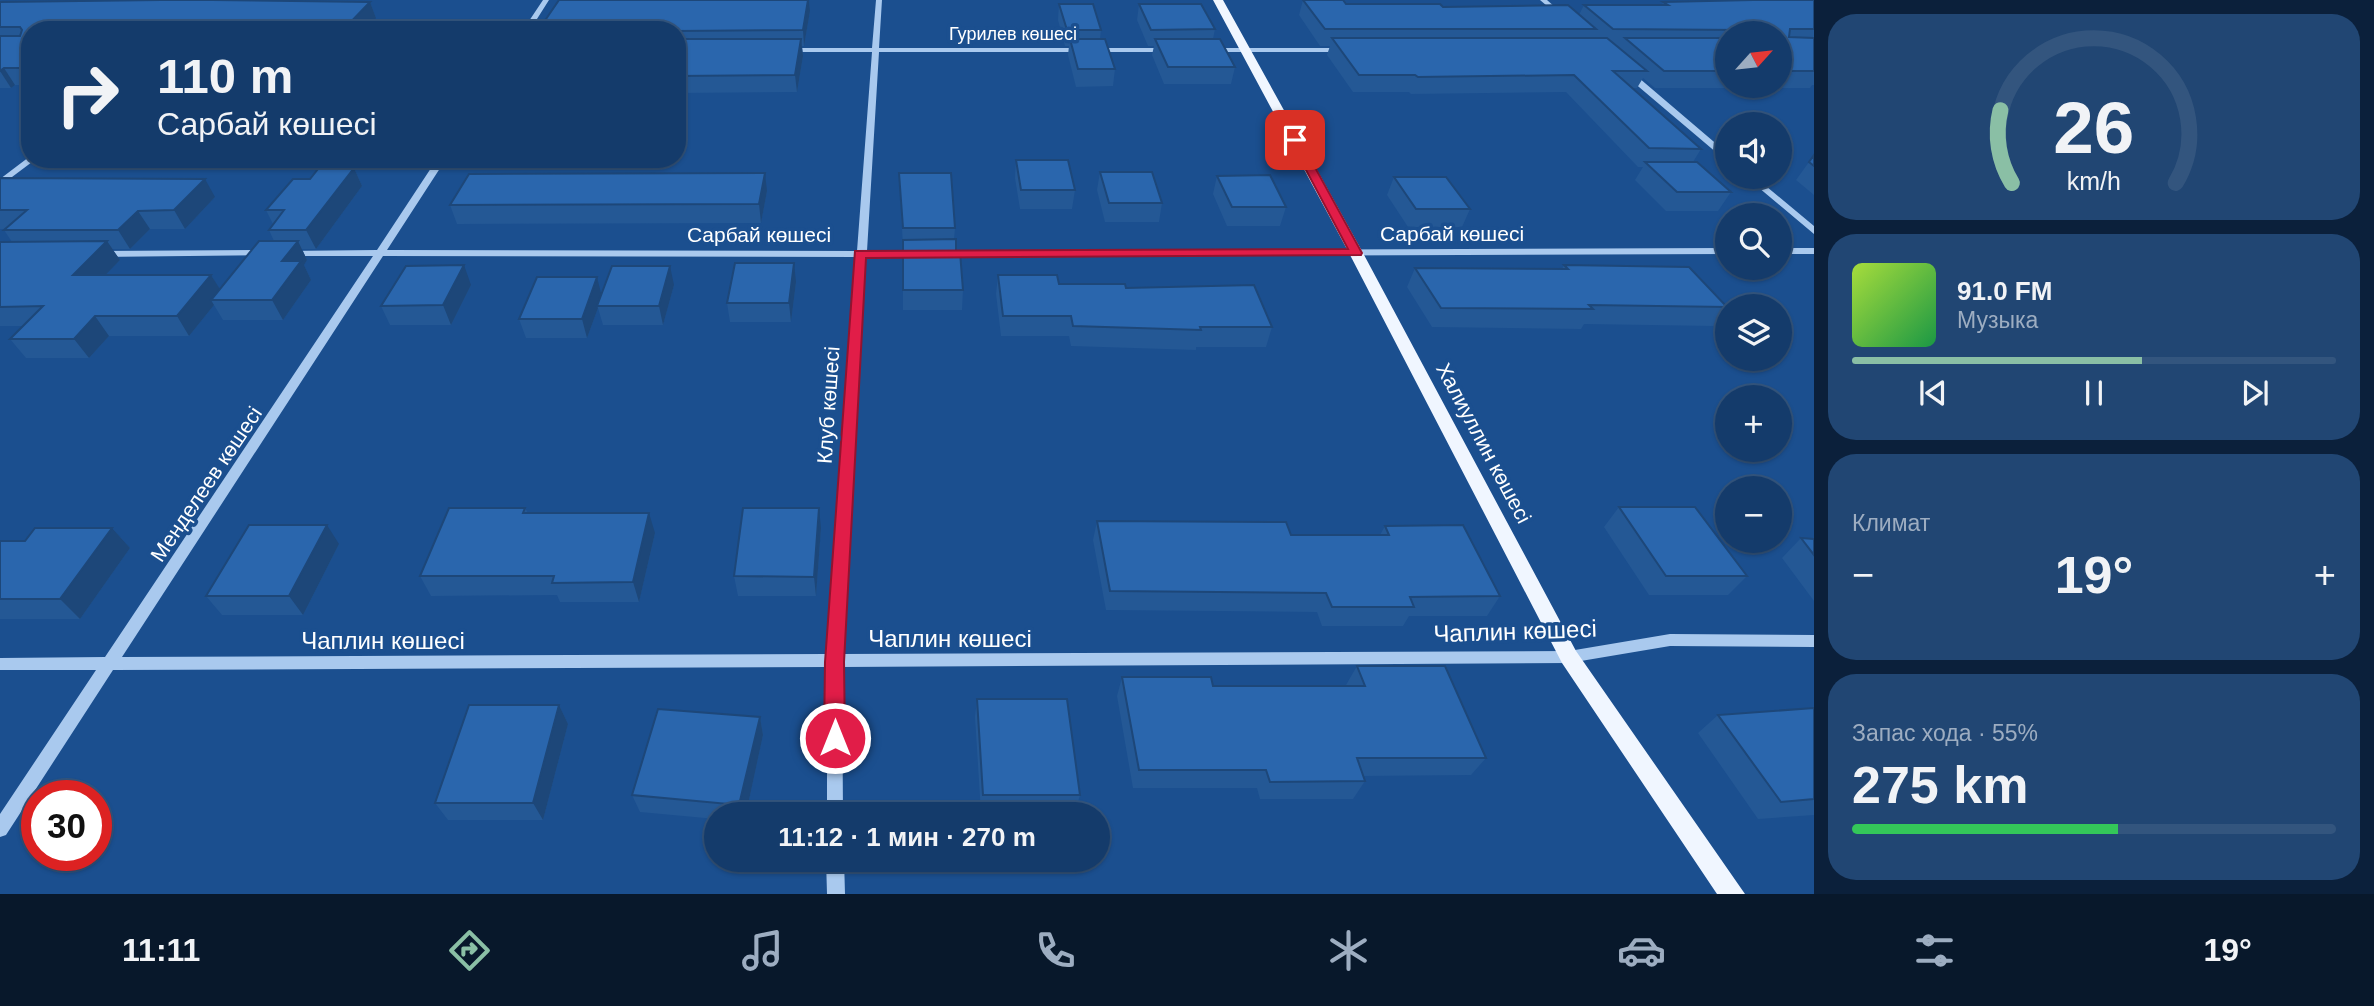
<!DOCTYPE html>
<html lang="ru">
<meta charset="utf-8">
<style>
:root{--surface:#143b6b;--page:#214673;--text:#f1f3f6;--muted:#9dadc1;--line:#33557e;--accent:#8abfa5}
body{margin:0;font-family:Arial,sans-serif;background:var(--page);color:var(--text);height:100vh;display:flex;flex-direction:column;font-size:26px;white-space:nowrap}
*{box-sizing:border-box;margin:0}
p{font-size:23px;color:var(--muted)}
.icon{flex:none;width:38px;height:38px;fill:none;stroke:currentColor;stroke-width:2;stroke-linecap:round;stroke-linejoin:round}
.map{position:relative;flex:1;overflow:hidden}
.details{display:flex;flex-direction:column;gap:14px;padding:14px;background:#0b203b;width:560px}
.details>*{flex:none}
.guide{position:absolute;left:21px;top:21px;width:665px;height:147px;border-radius:28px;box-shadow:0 2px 5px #0004,0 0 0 2px var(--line);background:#143b6b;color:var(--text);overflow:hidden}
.needle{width:46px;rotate:63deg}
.fabs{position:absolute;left:1715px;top:21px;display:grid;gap:14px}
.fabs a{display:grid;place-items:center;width:77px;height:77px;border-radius:50%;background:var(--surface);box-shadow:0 2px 5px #0004,0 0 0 2px var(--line);font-size:35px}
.speed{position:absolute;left:21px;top:780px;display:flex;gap:14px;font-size:35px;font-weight:700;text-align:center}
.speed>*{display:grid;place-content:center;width:91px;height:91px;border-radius:50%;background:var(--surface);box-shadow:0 2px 5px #0004,0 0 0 2px var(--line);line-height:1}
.speed .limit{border:10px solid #d22;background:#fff;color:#111}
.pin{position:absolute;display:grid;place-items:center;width:60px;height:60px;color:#fff;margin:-30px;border-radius:14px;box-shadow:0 4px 10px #0006}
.me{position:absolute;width:77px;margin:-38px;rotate:0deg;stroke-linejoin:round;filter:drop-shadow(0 0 5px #0008)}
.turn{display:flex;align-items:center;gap:24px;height:147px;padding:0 21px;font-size:32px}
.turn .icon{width:91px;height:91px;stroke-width:2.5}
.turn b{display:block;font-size:49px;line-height:60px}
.big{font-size:52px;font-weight:800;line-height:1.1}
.details .widget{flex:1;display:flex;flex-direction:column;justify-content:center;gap:10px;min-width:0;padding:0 24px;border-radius:28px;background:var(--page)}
.details .dial{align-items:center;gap:0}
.dial svg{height:182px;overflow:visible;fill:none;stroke:var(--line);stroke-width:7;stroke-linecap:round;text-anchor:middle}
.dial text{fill:var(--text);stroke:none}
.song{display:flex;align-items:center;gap:21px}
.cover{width:84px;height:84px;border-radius:10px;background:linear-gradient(135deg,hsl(80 70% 55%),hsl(140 70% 35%))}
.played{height:7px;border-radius:4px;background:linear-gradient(90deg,var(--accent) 60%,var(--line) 60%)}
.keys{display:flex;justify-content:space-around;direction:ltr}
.heat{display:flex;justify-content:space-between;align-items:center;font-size:38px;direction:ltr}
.charge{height:10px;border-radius:5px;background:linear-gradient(90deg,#34c759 55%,var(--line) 0)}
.trip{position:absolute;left:704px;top:802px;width:406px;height:70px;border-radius:35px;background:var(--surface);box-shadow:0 2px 5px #0004,0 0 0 2px var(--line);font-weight:800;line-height:70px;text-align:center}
.tabs{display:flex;height:112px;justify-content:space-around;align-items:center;background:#08182b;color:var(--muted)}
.tabs .icon{width:49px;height:49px}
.tabs .current{color:var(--accent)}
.tabs b{font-size:32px;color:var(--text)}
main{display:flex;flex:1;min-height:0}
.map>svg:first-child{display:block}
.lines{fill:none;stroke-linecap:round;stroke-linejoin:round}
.minor{fill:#a9c9ee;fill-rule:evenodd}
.major{fill:#f0f6ff;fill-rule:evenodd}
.wall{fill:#245895;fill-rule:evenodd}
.shaded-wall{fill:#1d4779}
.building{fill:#2a66ad;stroke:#1d4779;stroke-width:2}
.route{fill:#e11d48;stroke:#92132f;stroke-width:2}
.labels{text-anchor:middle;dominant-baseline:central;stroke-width:7;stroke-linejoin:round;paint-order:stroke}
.far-street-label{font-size:18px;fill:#fff;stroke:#1b4f8f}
.street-label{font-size:21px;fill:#fff;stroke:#1b4f8f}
.near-street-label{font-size:24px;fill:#fff;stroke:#1b4f8f}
</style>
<main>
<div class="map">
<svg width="1814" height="894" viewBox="0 0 1814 894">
<rect width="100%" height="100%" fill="#1b4f8f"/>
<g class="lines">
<!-- minor -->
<path class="minor" d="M543 0H549L530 30H523Z
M876 0H882L879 48H1167L1171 50 1167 52H879L867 251H917L922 254 917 257H866L842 654 1569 651 1670 634 1814 635V647L1670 646 1569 663 842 667 843 814H827V667L113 670 6 835 0 837V814L96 670H0V658L105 657 373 256H287L282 253 284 251 377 250 437 159H446L387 250 857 251 872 52H786L782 50 786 48H872ZM383 256 857 257 827 654 122 657Z
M1540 0H1547L1565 16 1560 17Z
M1207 48H1345L1349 50 1345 52H1207Z
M1626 72H1632L1727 153V160L1724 159 1626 76Z
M29 157 30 159H36L0 186V179Z
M1746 177H1755L1814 226V234Z
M1727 248V254L945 257 940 254 945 251Z
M1780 248H1814V254H1780Z
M266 250 271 253 269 255 98 257 93 254 98 251Z
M826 859H844L845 894H827Z"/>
<!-- major -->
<path class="major" d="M1213 0H1223L1363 253 1576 651 1745 894H1717L1562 663 1349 253Z"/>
</g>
<!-- wall -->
<path class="wall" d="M559 0H809L810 11 804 46H802L803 56 797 92 677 93V30H546L544 22Z
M1303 0H1343L1346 4 1443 7 1579 15 1584 5H1662L1663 2 1814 0V85H1812L1810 88H1655L1643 78 1637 88H1632L1701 149 1693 162 1731 192 1718 211H1666L1635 180 1643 167H1638L1566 92 1411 94 1409 92H1353L1327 55 1330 46H1320L1299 15ZM1727 33H1780V86H1727Z
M0 2H370L376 18 30 30V85H15L11 88H0Z
M1059 4 1101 30 1100 39 1115 69 1113 86 1076 87 1068 55 1069 46H1065L1058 20Z
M1139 4 1215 29 1213 39 1235 67 1231 84H1164L1152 55 1154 46H1148L1137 20Z
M1814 155V195L1796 180Z
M1016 160 1075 190 1072 209H1020L1015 178Z
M354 168 362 186 316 249H302L307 260 304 265 311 280 283 320H223L214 305 189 336H109L89 358H26L10 339 23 326H0V242H12L4 230 6 229H0V178L215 197 185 229H150L130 249H112L120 260 105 275H211L220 290 274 241 269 230 273 224 266 210 310 179Z
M1100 172 1162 203 1159 222H1105L1097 190Z
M899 173 955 228 954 239 963 290 962 310H903V247Z
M1217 176 1286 207 1280 226H1227L1213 194Z
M1394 177 1470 209 1462 227H1408L1387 195Z
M767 191 761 223 457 224 450 205Z
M1564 265 1727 306V307L1714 326 1584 324 1581 329 1432 327 1407 287 1415 268 1562 269Z
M998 275 1059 284 1126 288 1272 327 1266 347H1196V350L1071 346 1069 336H1001L996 294Z
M796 282 791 322H730L727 303Z
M471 285 451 325H390L381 306Z
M674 285 663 325H603L598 308 587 338H526L519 319Z
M1619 507 1747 576 1728 595H1649L1604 527Z
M525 508 528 513 655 533 639 602H560L557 595 431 596 420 576Z
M1097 521 1291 535H1380L1385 526 1500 596 1487 616H1409L1403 626H1322L1317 612 1106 610 1093 540Z
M112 528 130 548 80 619H0V541H25Z
M821 528 816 596H738L734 576Z
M1801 538 1814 539V601L1782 558Z
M339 544 303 615H222L206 596Z
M1357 666 1486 758 1471 775 1363 776 1365 781 1353 799H1260L1257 788H1133L1117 696 1122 677 1213 686H1347L1346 685Z
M977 699 1080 795 1075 813H981L975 717Z
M559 705 568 724 543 820H448L435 803Z
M1814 708V815L1758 819 1698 733 1718 715Z
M760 717 763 735 746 814H716V819L640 812 632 795Z"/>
<!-- shaded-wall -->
<path class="shaded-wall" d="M808 0H809L810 11 804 46 803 30Z
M370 2 376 18 365 30H343Z
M801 39 803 56 797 92 795 75Z
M4 68 15 85 11 88 0 71Z
M354 168 362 186 316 249 306 230Z
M765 173 767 191 761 223 759 204Z
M205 179 215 197 185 229 174 210Z
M138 211 150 229 130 249 118 230Z
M107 241 120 260 86 295 73 275Z
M298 241 307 260 304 265 311 280 283 320 272 300 282 261Z
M794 263 796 282 791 322 789 303Z
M464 265 471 285 451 325 443 305Z
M670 266 674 285 663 325 659 306Z
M211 275 223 294 211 300 214 305 189 336 177 316Z
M597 277 602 297 597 306 598 308 587 338 582 319Z
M95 316 109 336 89 358 74 339Z
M819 508 821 528 816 596 814 577Z
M649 513 655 533 639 602 633 582Z
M327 525 339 544 303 615 289 596Z
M112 528 130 548 80 619 60 599Z
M559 705 568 724 543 820 533 803Z
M760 717 763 735 746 814H742L739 805Z"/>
<!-- building -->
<path class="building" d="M161 0H212L370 2 343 30H30V68H4L0 71V36H20L22 30 20 27H0V2Z
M559 0H808L803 30 677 31V30H605L609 22H544Z
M1303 0H1343L1346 4H1440L1443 7 1568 5 1596 29H1325Z
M1753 0H1814V29H1790L1789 37 1814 38V71H1780V33H1738L1739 30 1613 29 1584 5H1668L1663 2Z
M1059 4H1093L1101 30H1067Z
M1139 4H1201L1215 29 1151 30Z
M1332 38H1607L1647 71H1613L1701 149 1649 148 1574 75 1418 77 1415 75H1359Z
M1625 38H1727V71H1664Z
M677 39H801L795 75 677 76Z
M1070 39H1105L1115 69H1078Z
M1155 39H1220L1235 67H1168Z
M1814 155V166L1809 162Z
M326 159H342L354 168 306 230H269L284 210H266L293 179H310Z
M1016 160H1068L1075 190H1021Z
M1645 162H1697L1731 192H1677Z
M1100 172H1152L1162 203H1109Z
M765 173 759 204 450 205 469 174Z
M899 173H951L955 228H903Z
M1270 175 1286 207H1232L1217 176Z
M1394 177H1446L1470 209H1416Z
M0 178 205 179 174 210 138 211 118 230H4L27 210H0Z
M956 239V252H960L963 290H903V240Z
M107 241 73 275H211L177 316H95L74 339H10L43 306 0 307V242Z
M259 241H298L282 261H301L272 300H211Z
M735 263H794L789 303H727Z
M464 265 443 305 381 306 406 266Z
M1564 265 1689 267 1727 307 1589 305 1593 309 1441 308 1415 268 1568 269Z
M612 266H670L659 306H597Z
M998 275H1057L1059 284H1125L1126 288 1254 285 1272 327H1200L1201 330 1073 326 1071 316H1003Z
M537 277H597L582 319H519Z
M1619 507H1695L1747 576H1666Z
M449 508H525L523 513H649L633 582 552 583 554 576H420Z
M743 508H819L814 577 734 576Z
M1097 521 1286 522 1291 535H1389L1385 526 1463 525 1500 596 1410 597 1414 607H1332L1326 593 1110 591Z
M249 525H327L289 596H206Z
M35 528H112L60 599H0V541H25Z
M1801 538 1814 539V555Z
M1357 666H1445L1486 758H1357L1365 781 1270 782 1266 770H1139L1122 677H1211L1213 686H1365Z
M977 699H1067L1080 795H983Z
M469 705H559L533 803H435Z
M1814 708V799L1781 802 1718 715Z
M658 709 760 717 739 805 632 795Z"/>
<!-- route -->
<path class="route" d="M1291 137 1300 140 1362 253 1361 255 866 258 844 662 845 738 842 744 835 747 827 744 824 738 825 662 855 251 1348 249 1290 140Z"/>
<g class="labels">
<!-- far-street labels -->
<g class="far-street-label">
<text x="1013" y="34">Гурилев көшесі</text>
</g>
<!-- street labels -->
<g class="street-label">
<text x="1452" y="233">Сарбай көшесі</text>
<text x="759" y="234">Сарбай көшесі</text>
<text transform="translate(828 405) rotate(-86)">Клуб көшесі</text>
<text transform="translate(1484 443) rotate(62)">Халиуллин көшесі</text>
<text transform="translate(206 484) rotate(-56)">Менделеев көшесі</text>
</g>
<!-- near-street labels -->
<g class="near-street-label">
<text transform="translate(1515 631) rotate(-2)">Чаплин көшесі</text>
<text x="950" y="638">Чаплин көшесі</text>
<text x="383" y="640">Чаплин көшесі</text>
</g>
</g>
</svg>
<div class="fabs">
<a><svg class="needle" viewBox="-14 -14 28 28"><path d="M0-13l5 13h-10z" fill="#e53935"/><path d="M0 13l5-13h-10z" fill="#9dadc1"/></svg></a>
<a><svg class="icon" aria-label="sound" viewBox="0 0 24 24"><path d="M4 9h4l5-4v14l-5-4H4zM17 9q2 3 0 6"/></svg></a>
<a><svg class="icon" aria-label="search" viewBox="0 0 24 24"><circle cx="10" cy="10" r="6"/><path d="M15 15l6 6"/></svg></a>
<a><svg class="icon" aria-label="layers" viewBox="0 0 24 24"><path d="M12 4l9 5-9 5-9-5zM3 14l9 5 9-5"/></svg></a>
<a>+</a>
<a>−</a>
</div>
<div class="speed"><div class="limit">30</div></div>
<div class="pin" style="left:1295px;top:140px;background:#d93025"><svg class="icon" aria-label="arrive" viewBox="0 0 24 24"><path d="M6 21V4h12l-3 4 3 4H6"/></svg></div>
<svg class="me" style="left:835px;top:738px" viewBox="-20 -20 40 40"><circle r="17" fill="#e11d48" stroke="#fff" stroke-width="3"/><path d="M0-11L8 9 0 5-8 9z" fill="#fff"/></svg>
<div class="trip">11:12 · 1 мин · 270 m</div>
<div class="guide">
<div class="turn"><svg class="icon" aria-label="right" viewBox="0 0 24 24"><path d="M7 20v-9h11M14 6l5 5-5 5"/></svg><div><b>110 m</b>Сарбай көшесі</div></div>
</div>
</div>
<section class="details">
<div class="widget dial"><svg viewBox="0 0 100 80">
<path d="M14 69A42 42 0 1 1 86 69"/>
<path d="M14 69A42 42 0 0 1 9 37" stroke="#8abfa5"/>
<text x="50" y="56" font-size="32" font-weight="700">26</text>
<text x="50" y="72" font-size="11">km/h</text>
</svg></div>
<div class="widget">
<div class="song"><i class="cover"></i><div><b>91.0 FM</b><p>Музыка</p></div></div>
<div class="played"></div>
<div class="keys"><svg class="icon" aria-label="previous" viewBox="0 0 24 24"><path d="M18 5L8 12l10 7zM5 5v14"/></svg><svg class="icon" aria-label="pause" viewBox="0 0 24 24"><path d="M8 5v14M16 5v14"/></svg><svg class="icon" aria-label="next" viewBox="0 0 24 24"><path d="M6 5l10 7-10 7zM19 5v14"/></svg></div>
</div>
<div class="widget"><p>Климат</p>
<div class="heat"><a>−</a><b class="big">19°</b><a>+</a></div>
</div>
<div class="widget"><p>Запас хода · 55%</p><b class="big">275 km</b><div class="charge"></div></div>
</section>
</main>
<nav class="tabs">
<b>11:11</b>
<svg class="icon current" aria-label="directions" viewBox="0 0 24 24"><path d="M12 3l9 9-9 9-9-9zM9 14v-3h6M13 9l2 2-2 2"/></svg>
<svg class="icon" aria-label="music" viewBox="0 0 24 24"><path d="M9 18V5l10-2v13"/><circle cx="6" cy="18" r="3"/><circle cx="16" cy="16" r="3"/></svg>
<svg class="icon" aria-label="phone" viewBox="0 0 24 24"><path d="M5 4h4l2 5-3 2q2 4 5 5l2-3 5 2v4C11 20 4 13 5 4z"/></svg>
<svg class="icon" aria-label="climate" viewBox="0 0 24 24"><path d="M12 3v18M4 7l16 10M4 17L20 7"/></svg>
<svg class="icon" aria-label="car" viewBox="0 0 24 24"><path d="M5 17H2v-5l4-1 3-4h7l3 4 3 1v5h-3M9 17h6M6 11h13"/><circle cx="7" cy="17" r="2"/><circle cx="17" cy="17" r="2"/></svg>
<svg class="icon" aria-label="filters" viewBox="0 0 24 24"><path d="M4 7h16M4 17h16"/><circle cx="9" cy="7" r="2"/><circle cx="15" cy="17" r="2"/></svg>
<b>19°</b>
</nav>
